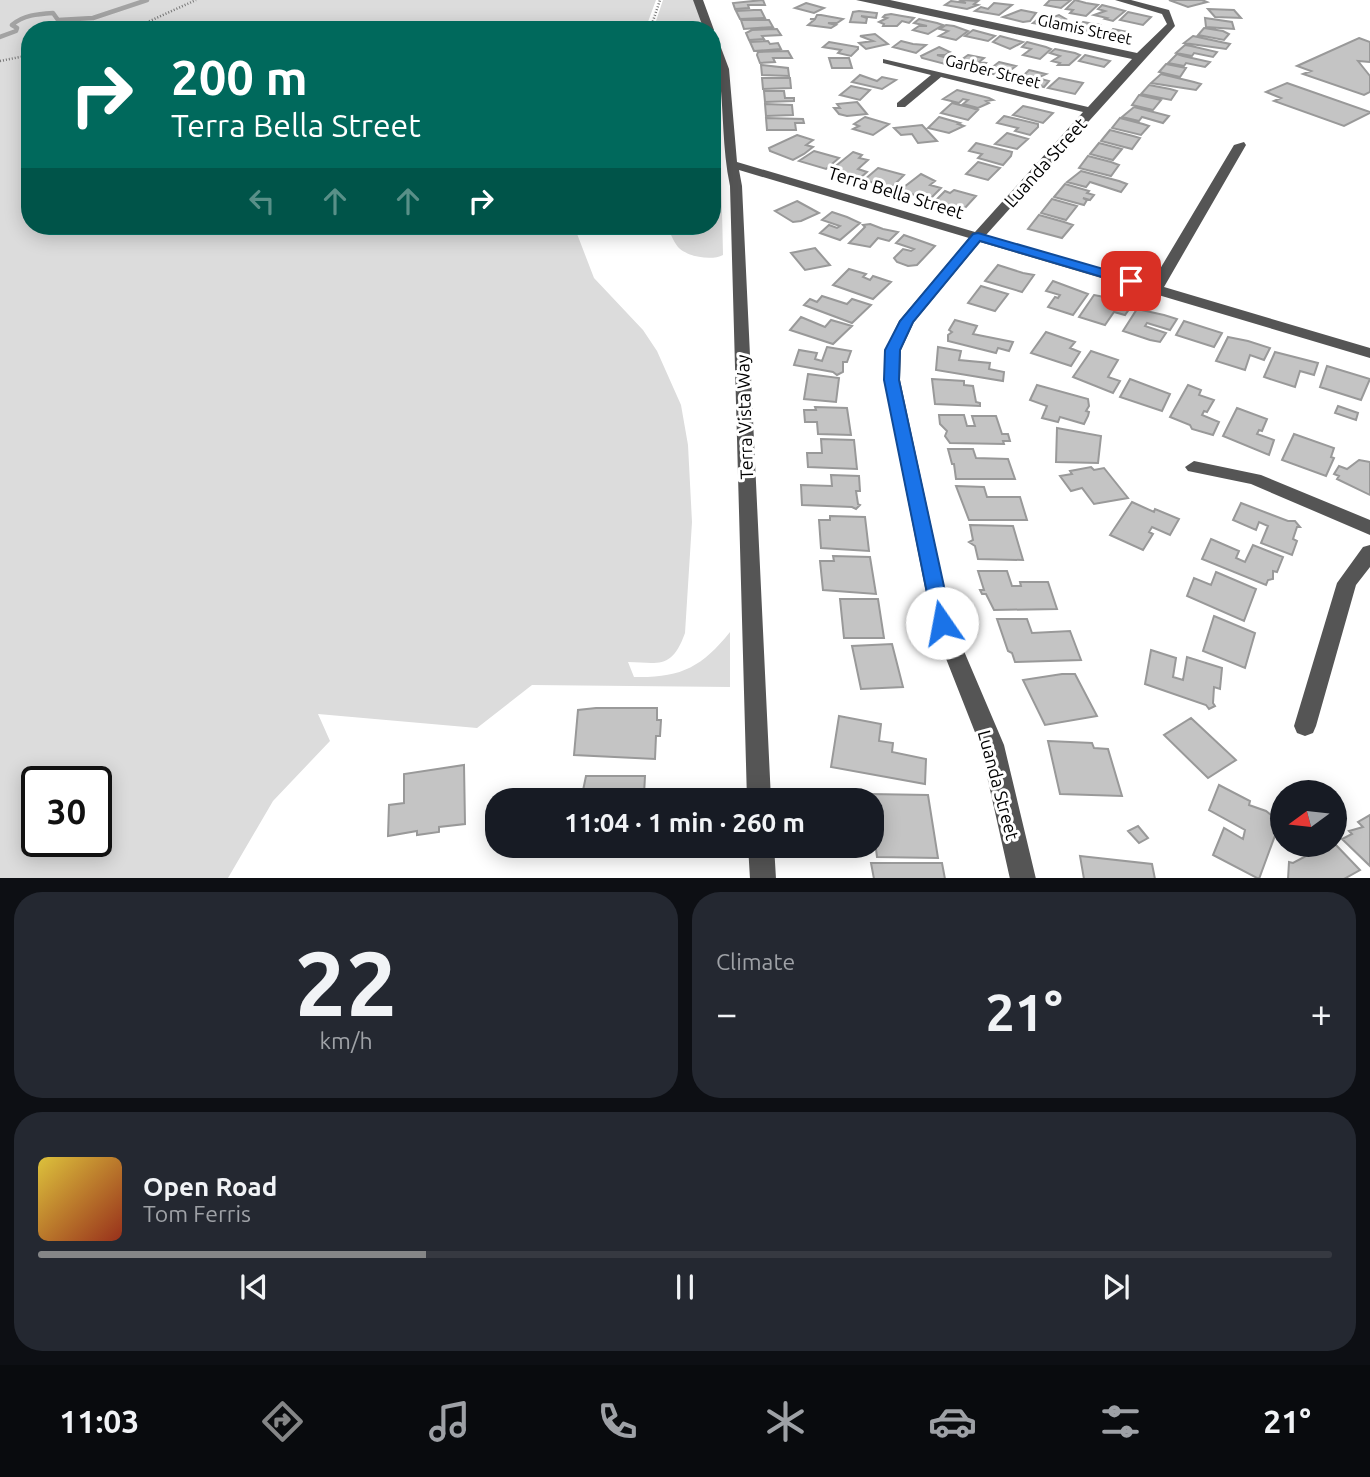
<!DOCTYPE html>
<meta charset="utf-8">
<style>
:root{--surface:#171b24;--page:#242831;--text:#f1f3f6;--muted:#9ea1a6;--line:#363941;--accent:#858687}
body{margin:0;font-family:Ubuntu,sans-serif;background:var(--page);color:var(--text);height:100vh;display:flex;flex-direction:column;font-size:26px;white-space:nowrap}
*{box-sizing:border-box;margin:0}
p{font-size:23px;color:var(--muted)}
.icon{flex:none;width:38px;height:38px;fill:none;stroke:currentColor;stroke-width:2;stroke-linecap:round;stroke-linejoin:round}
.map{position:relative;height:878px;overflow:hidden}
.drawer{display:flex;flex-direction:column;gap:14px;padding:14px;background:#0d0f14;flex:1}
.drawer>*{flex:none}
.top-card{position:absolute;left:21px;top:21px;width:700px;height:214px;border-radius:28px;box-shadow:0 4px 18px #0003;background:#00695c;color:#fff;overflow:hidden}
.needle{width:46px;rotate:255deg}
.buttons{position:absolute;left:1270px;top:780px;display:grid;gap:14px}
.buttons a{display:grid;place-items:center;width:77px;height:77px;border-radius:50%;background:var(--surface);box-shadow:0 4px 18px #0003;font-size:35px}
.speed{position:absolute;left:21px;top:766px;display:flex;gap:14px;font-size:35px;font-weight:700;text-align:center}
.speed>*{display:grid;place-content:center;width:91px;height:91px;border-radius:50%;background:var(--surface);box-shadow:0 4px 18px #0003;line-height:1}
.speed .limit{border:4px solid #111;border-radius:10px;background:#fff;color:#111}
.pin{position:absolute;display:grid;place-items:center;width:60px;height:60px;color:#fff;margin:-30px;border-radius:14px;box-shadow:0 4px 10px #0006}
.me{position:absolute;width:77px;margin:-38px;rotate:348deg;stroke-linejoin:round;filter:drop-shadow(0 0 5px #0008)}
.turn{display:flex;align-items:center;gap:24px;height:147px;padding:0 35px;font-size:32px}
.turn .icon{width:91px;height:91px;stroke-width:2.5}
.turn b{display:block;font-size:49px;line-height:60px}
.lanes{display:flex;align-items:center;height:66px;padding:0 35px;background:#0003;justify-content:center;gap:35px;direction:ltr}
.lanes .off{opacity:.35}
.big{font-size:52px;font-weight:600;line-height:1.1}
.drawer .widget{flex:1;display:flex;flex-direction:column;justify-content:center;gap:10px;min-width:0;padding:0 24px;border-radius:28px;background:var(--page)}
.drawer .dial{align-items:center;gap:0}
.dial b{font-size:91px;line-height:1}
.song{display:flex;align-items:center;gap:21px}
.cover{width:84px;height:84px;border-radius:10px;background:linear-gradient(135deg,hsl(50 70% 55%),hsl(10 70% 35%))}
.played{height:7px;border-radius:4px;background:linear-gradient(90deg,var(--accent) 30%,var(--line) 30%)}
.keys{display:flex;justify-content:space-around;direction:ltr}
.heat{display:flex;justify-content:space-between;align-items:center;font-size:38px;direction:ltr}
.drawer .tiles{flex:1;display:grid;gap:14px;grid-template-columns:1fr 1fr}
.widget:last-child{grid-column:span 2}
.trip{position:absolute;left:485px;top:788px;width:399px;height:70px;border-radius:28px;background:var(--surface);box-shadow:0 4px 18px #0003;font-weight:600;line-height:70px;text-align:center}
.menu{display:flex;height:112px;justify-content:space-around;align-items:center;background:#090b0e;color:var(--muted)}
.menu .icon{width:49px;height:49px}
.menu .active{color:var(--accent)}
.menu b{font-size:32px;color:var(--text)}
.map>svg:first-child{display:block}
.green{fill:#dcdcdc;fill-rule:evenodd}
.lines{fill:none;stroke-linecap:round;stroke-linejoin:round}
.stream{stroke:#a3a3a3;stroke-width:4.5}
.building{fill:#c4c4c4;stroke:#999;stroke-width:2}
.path{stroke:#777;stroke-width:2.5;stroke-dasharray:1 2;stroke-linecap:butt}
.minor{fill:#555;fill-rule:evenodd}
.route{fill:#1a73e8;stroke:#114b97;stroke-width:2}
.labels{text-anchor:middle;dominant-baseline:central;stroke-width:6;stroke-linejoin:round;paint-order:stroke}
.far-street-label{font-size:16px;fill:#000;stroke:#fff}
.street-label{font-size:18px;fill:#000;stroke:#fff}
</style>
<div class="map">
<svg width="1370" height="879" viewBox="0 0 1370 879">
<rect width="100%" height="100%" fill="#fff"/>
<!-- green -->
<path class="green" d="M0 0H656L645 30H30V226H574L594 278 643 330 657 351 681 405 688 445 692 522 685 633C672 669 660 663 628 662L634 677C680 678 701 668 730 632V687L532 685 477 728 318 714 330 741 273 801 228 878H0ZM37 782H96V842H37Z
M663 0H694L705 30H653Z
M712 50 719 76 720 153 712 152Z
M712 163 721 166 723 255C712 261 687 257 678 247 673 241 670 232 667 226H712Z"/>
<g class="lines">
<!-- stream -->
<path class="stream" d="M0 37 16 31 17 28 12 25C23 15 38 14 53 13L58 20 93 18 147 0"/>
</g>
<!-- building -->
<path class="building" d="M763 0 765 5H748L749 8 735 9 733 3Z
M962 0 978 1 974 4 978 5 967 9 945 5 951 1 966 3 960 1Z
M1050 0H1071L1061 8 1045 5Z
M1075 0 1086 3 1098 5 1086 16 1070 13 1073 10 1066 9Z
M1169 0H1202L1207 2 1188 7Z
M806 3 824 8 814 13 795 8Z
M994 3 1012 5 999 15 975 11 981 7 988 9Z
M1102 5 1114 8 1125 11 1113 21 1105 19 1107 18 1094 15 1105 11 1098 9Z
M1208 9 1234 10 1241 18 1215 17Z
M754 10H761L765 18 740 19 736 11Z
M1021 10 1036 13 1030 21 1023 22 1003 17Z
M859 11 877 13 876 18 861 16 867 18 866 23 850 22 853 12Z
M1128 12 1151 17 1143 25 1120 20Z
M891 14 902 16 914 18 909 23 902 21 897 26H883L884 24 879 22 887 18 883 17 885 15Z
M817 15H821L843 19 837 23H828L836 25 831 28 808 25 814 20 810 19H815Z
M1059 15 1066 19 1062 22 1065 23 1058 26 1060 27 1033 23 1038 19 1052 22 1047 19Z
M1205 18 1232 22 1234 29 1206 27Z
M919 19 937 23 943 25 928 34 913 30 919 26H927L914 23Z
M741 20H769L773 27 744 29Z
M1083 22 1100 25 1090 35 1065 30 1070 26 1079 28Z
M946 25 954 26 968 31 956 40 939 36 948 31 940 29Z
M1204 28 1223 31 1229 34 1224 40 1198 35Z
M777 29 781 35 762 36 764 39 749 40 746 33 752 30Z
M1113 29 1128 32 1119 41 1094 37 1099 32 1109 34Z
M973 30 995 36 988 41 965 36Z
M875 34 888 44 866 49 859 43 873 41 860 36Z
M1000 36 1023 42 1010 49 993 42Z
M1193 36 1230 44 1226 49 1184 43Z
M1359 38 1370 42V62L1358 61 1370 76V92L1364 95 1303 74 1311 71 1297 66Z
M768 41 770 44 778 43 781 49 754 51 750 42Z
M901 41 913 44 926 45 916 53 893 47Z
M829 42 858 47V49L851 56 838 53 841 50 823 47Z
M1027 42 1046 47 1051 49 1040 59 1023 55 1031 49 1022 47Z
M1185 45 1191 46 1217 52 1213 57 1194 53 1192 56 1176 53Z
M939 47 950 52 945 55H937L951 59 945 64 922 58 921 56Z
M1055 49 1075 53 1080 55 1069 65H1058L1060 63 1052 61 1060 56 1050 53Z
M788 51 792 58H773L775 62 760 63 757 55 758 52Z
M1177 54 1183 56 1210 62 1205 67 1186 63 1184 66 1168 63Z
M968 55 984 58 979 62 986 63 979 71 954 65Z
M1085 55 1110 61 1104 67 1079 61Z
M829 58H849L852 68H832Z
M999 62 1016 66 1008 72 1016 74 1011 79 986 72Z
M1166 64 1186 68 1180 77 1159 72Z
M761 65 788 68 789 76 762 75Z
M1029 70 1046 74 1037 78 1049 81 1044 87 1018 80 1017 78H1021Z
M1161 74 1194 82 1201 84 1196 90 1151 83Z
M860 75 877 81 882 77 896 80 882 89 852 82Z
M762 78H790L791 88 763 89Z
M1059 78 1083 83 1075 94 1048 88Z
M1287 83 1370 112V113L1344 126 1274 101 1281 98 1266 92Z
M1149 85 1170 89 1177 91 1171 100 1141 94Z
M851 86 870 90 860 100 840 95Z
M957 90 989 98 993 100 986 101 989 103 978 108 963 104 968 100 963 99 959 103 943 99Z
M764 91H784L785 98H794V101L765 102Z
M1139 95 1161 100 1153 110 1132 105Z
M857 102 867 114 847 116 839 114 834 108H840L837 104Z
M952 103 972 108 978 110 968 120 941 113Z
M765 104 792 105 793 115 766 116Z
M1023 106 1032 108 1053 113 1043 123 1013 115Z
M1134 107 1169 116 1163 123 1142 117 1139 121 1122 117Z
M1004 116 1038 124V127L1030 135 1015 131 1018 128 997 123Z
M865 117 889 124 873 135 853 129 859 126 854 124Z
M939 117 960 123 958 124 964 126 949 133 928 128Z
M766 118 803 119 804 123H795L796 130H767Z
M1120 118 1143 124 1149 126 1141 135 1112 128Z
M922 125 937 141 918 143 912 134 901 135 894 128Z
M1110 130 1133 136 1140 138 1132 149 1101 141Z
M1007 133 1028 139 1017 149 995 144Z
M797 135 813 140 806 145 813 147 804 154 793 160 770 151 769 148Z
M976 143 1012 152 1011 156 1003 165 978 158 982 154 969 151Z
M1099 143 1122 149 1113 160 1090 154Z
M814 151 839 158 826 169 799 161Z
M853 152 862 155 859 158 868 160 858 169 867 172 859 179 832 169Z
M1088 156 1111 162 1119 165 1111 176 1079 168Z
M978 162 1000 168 988 180 966 174Z
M878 168 904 175 891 188 864 180Z
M1081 171 1119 181 1127 184 1121 192 1090 182 1086 187 1067 182Z
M921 174 935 181 930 185 941 188 929 200 900 190V187H904Z
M1065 184 1089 191 1087 193 1094 195 1090 200 1083 198 1087 200 1084 205 1054 197Z
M954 190 976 196 963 210 935 201 945 191 950 193Z
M1052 199 1077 206 1066 220 1041 213Z
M797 201 819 213 801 221 793 222 775 211Z
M832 212 847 217 860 223 840 240 820 233 829 225 837 228 840 226 822 220Z
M1039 215 1064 222 1073 225 1062 238 1028 229Z
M870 224 883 229 898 232 889 241 878 238 870 247 849 243 865 227 863 225Z
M904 235 935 246 917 265 908 266 897 262 894 258 903 249 911 251 914 249 896 243Z
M815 248 830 265 805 270 791 253Z
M998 265 1023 273 1034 275 1022 292 985 281Z
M849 269 866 274 863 277 870 280 873 276 891 282 873 299 833 285Z
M1053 281 1088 294 1073 315 1048 307 1055 297 1058 298 1060 295 1046 291Z
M981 286 1008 294 995 311 968 303Z
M1094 295 1104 297 1132 305 1125 315 1114 312 1105 325 1079 317Z
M822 296 847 304 852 299 871 305 852 323 804 305 810 299 817 302Z
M1137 309 1164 315 1177 319 1170 330 1147 323 1145 326 1166 333 1160 342 1150 340 1123 331Z
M801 317 825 327 831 320 852 326 833 344 790 330Z
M955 320 977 326 973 334 1013 342 1009 351 998 348 996 353 948 341V335L952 332 949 330Z
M1184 321 1222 333 1214 347 1176 335Z
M1046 332 1075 342 1070 348 1080 352 1071 366 1031 353Z
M1228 337 1248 341 1270 348 1264 360 1250 355 1245 370 1216 361Z
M827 347 851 351 847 362H843V372L837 375 833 372 794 365 799 350 817 353 815 359 822 361Z
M938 347 961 351 959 360 990 363 989 369 1004 372 1003 381 936 370Z
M1091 351 1118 360 1108 377 1120 381 1113 393 1073 377Z
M1275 352 1318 363 1314 375 1300 371 1295 387 1264 377Z
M1327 366 1370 379 1361 400 1320 387Z
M808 374 839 378 836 402 804 399Z
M932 379 964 381V385L973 386 976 402 980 403V406L935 404Z
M1130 379 1170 394 1162 411 1120 397Z
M1037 385 1088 399 1089 406 1086 411 1089 412 1088 416 1084 424 1060 417 1058 422 1042 418 1047 406 1030 400Z
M1188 385 1201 390 1199 395 1214 400 1207 412 1204 411 1202 415 1219 422 1213 435 1192 429 1190 425 1170 417Z
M1338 406 1358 413 1356 420 1335 413Z
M815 407 847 408 851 435 818 434 817 422H805L804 410H816Z
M1237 408 1267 419 1262 431 1259 430 1257 434 1274 440 1269 455 1223 436Z
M939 415H964L967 426H975L972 416H996L1002 434H1008L1010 441H1003L1004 444 950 443 945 436 947 431 940 424Z
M1057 428 1101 436 1098 463 1056 462Z
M1294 434 1334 448 1331 457 1334 458 1326 476 1282 460Z
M821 439 854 440 857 469 808 467 807 453H822Z
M948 449H973L976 458 1008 459 1015 479H956L954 464H952Z
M1359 460 1370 462V495L1337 479 1339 476 1334 474 1339 466 1347 469Z
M1091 467 1094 470 1104 468 1128 498 1094 504 1082 488 1071 491 1060 476 1072 474 1070 471Z
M831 475 859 476 860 491H856L858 504 860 505 856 509 852 507 802 505 801 485 832 486Z
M956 486 984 487 987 497H1020L1027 520H969Z
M1132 502 1154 512 1155 509 1179 519 1170 535 1152 527 1149 532 1153 534 1143 550 1110 535Z
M1241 503 1288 521H1295L1300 527H1297L1293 539 1297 541 1292 555 1261 543 1268 526 1259 522 1256 530 1233 520Z
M830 516 865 517 869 551 821 548 819 520H830Z
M970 525 1013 526 1023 560 978 559 975 546 969 542 973 540Z
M1211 539 1239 551 1236 558 1245 562 1253 545 1283 557 1277 572 1273 571V579L1268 580 1266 585 1202 559Z
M833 556 870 557 876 594 823 590 820 561H834Z
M978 571H1007L1012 586H1021L1020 582H1048L1057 609 994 610 986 594H982L980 590H984Z
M1216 572 1256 589 1244 621 1187 596 1194 578 1211 585Z
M840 599H878L884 638H844Z
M1214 616 1255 633 1245 668 1203 651Z
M997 619H1027L1032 633 1070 631 1081 660 1015 662 1012 653 1008 651Z
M892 644 903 687 861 689 852 646Z
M1151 650 1176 658 1173 677 1183 680 1187 657 1222 668 1220 689 1214 687 1213 703 1215 706 1209 709 1206 705 1145 684Z
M1062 674H1075L1097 716 1045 725 1023 680Z
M596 708H657V720H661L660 736H656L655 759 574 755 578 710Z
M839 716 881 724 879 741 893 743 892 752 926 759 925 784 831 767Z
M1191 718 1236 760 1208 778 1164 735Z
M1048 741 1092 743 1094 748 1108 749 1122 796 1060 794Z
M464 765 465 824 439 827V832L417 835V831L388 836 389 805 404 803V774Z
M586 776H645L644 795H654L653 800H581Z
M1219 785 1250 801 1249 805 1266 811 1280 822 1259 879 1213 855 1224 828 1243 839 1245 830 1209 810Z
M869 794 928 795 938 858 877 857Z
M1370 815V866L1342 839 1352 834 1349 831 1363 827 1358 822Z
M1138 826 1148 838 1139 843 1128 831Z
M1335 844 1360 870 1344 879H1288L1289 862 1293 863 1310 854 1307 850 1315 845Z
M1080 856 1152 864 1155 879H1084Z
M871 863H942L945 879H874Z"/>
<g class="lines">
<!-- path -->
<path class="path" d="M130 30 196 0
M650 30 660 0
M0 61 30 55"/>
<!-- minor -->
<path class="minor" d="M693 0H703L714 30 712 32V30H704Z
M856 0H890L1137 53 1167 24 1162 14 1115 0H1131L1169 10 1175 26 986 235 1151 284 1234 145 1244 142 1246 145 1164 287 1370 348V358L980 242 914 322 901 350 900 380 952 623 1004 745 1036 879H1010L980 745 932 623 884 380 885 350 899 321 969 238 739 170 742 186 771 800H747L730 186C722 148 724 110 719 71 717 58 712 48 712 34L717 37 729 69 737 162 975 232 1083 112 941 77 905 107H897V103L931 75 883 63V59L1088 107 1132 59Z
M1194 461 1261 475 1370 520V535L1251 484 1188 471 1185 467Z
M1370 545V567L1356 585 1316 726 1313 733 1305 736 1297 733 1294 726 1337 583 1363 547Z
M748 845H774L776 879H750Z"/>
</g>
<!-- route -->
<path class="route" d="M978 233 1135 278 1137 281 1131 285 1126 284 980 241 913 322 900 350 899 380 952 623 949 628 942 630 935 628 933 623 884 380 885 350 900 321 973 234Z"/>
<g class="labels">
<!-- far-street labels -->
<g class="far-street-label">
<text transform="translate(1085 29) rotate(12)">Glamis Street</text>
<text transform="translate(993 71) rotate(14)">Garber Street</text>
</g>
<!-- street labels -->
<g class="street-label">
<text transform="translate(1045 162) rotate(-48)">Luanda Street</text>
<text transform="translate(896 192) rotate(17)">Terra Bella Street</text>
<text transform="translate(744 417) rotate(-92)">Terra Vista Way</text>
<text transform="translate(999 785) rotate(75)">Luanda Street</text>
</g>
</g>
</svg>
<div class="buttons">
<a><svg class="needle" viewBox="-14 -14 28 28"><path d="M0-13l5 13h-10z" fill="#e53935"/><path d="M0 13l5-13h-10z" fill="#9ea1a6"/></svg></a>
</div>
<div class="speed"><div class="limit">30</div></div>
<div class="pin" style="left:1131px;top:281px;background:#d93025"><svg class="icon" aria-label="arrive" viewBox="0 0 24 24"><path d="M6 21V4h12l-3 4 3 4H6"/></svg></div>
<svg class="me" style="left:942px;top:623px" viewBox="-20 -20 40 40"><circle r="19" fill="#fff"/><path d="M0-13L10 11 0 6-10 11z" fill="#1a73e8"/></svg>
<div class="trip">11:04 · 1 min · 260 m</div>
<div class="top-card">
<div class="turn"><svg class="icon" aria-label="right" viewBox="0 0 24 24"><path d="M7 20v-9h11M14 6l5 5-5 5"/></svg><div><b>200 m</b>Terra Bella Street</div></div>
<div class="lanes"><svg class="icon off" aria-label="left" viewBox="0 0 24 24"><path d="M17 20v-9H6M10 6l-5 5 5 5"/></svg><svg class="icon off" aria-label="ahead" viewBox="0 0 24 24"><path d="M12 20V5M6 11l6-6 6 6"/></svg><svg class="icon off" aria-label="ahead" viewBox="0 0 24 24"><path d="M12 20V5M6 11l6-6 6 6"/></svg><svg class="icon" aria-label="right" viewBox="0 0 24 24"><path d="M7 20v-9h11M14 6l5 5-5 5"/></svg></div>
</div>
</div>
<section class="drawer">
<div class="tiles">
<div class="widget dial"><b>22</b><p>km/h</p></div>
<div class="widget"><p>Climate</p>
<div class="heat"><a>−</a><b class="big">21°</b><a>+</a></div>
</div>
<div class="widget">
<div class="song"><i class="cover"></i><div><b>Open Road</b><p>Tom Ferris</p></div></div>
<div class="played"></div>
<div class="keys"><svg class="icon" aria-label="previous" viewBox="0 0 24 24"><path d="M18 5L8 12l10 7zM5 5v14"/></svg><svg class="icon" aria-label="pause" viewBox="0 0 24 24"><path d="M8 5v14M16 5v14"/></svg><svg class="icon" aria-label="next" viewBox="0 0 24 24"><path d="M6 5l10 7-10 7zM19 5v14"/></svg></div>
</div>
</div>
</section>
<nav class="menu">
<b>11:03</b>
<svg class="icon active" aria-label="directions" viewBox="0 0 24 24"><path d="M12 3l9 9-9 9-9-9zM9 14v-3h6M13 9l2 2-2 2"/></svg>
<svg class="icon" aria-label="music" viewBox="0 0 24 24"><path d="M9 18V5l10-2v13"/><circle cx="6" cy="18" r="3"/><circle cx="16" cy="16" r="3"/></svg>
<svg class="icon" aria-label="phone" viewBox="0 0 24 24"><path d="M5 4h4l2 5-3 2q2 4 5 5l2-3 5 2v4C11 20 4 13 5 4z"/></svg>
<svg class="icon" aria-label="climate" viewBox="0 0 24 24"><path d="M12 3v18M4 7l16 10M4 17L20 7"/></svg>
<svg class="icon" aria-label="car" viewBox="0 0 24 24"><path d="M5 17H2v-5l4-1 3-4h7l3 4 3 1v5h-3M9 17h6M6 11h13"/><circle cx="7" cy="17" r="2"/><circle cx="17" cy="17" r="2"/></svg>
<svg class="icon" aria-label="filters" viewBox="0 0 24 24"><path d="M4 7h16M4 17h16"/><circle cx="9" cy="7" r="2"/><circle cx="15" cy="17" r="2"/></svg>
<b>21°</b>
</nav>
